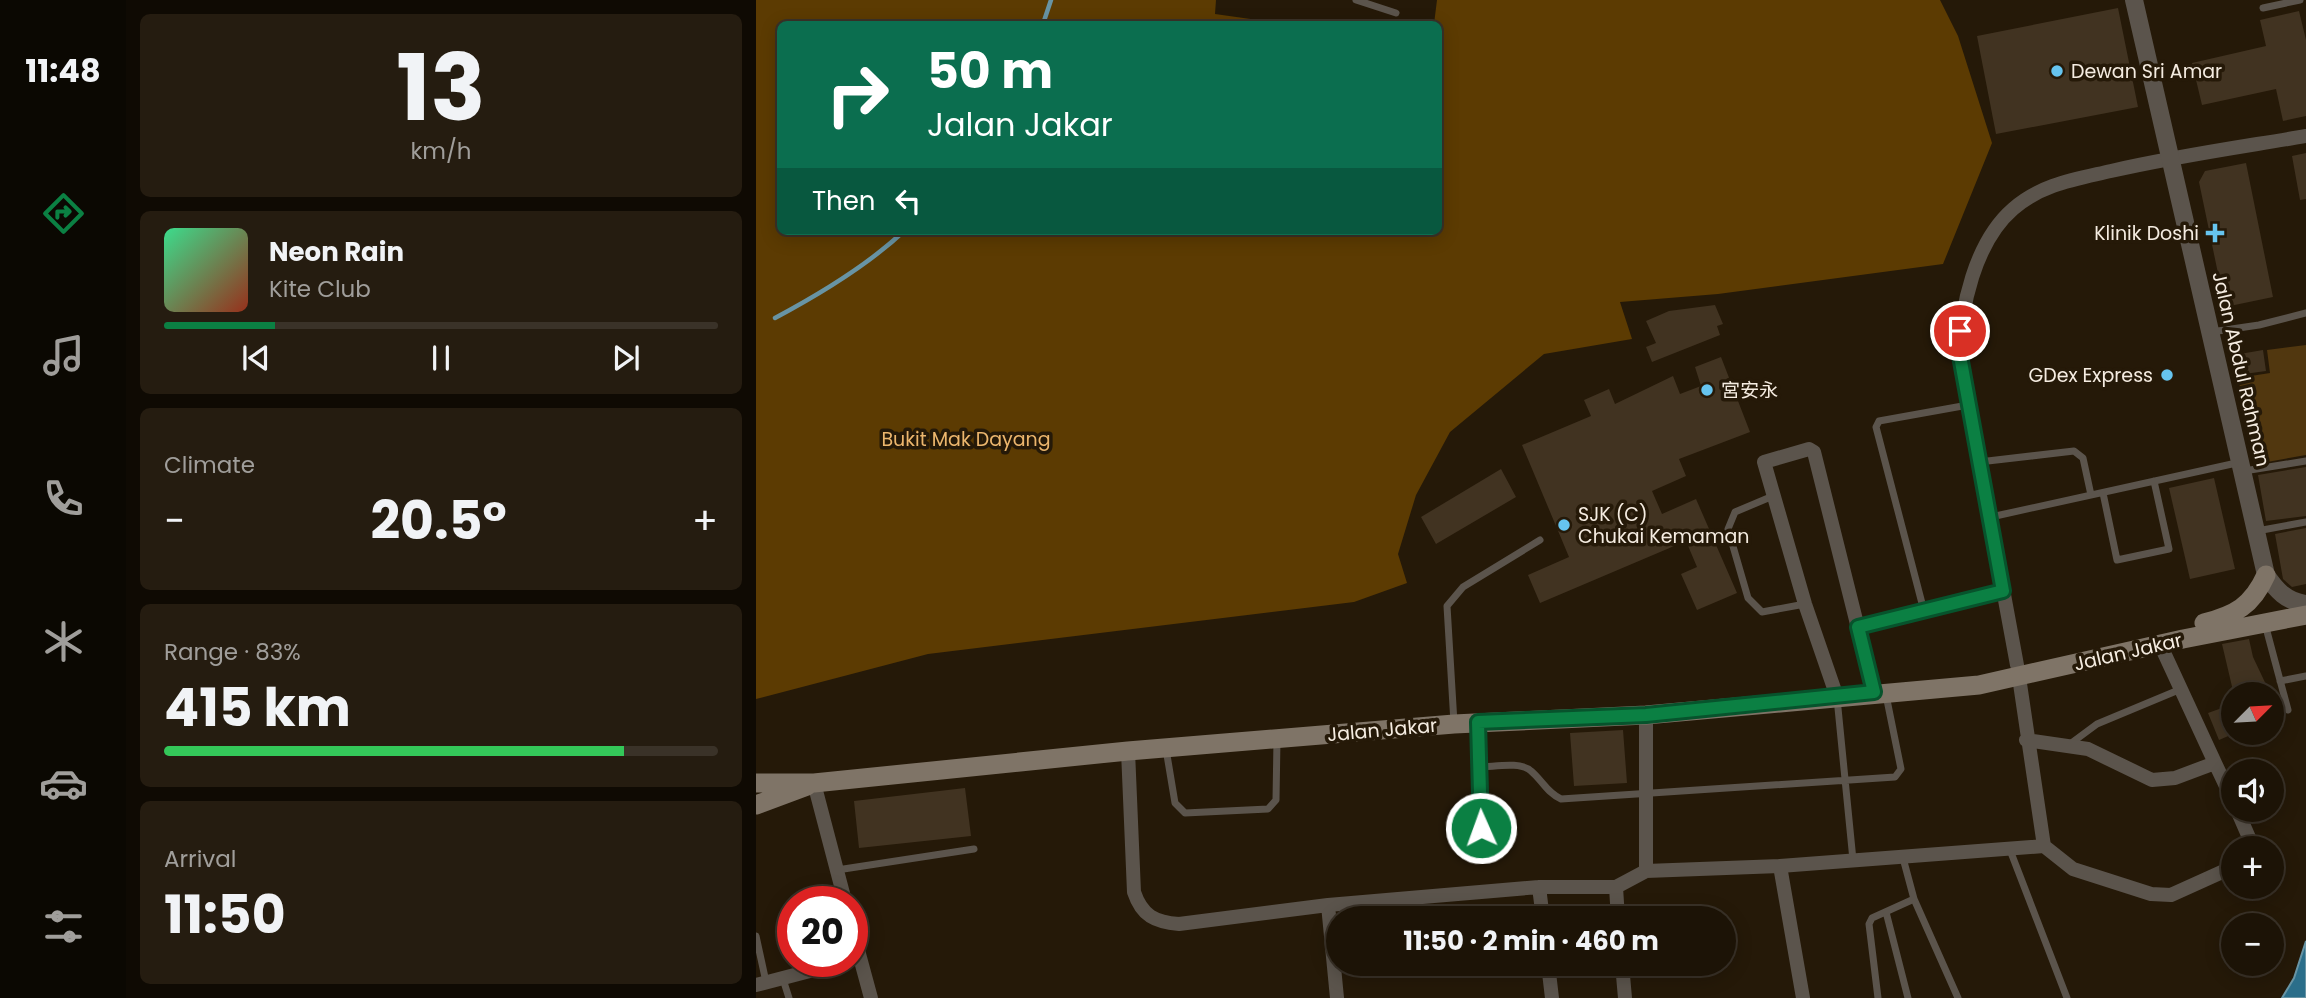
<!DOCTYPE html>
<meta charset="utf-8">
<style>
:root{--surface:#1c1306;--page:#251c10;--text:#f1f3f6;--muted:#a09e9b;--line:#3a3228;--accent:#0b8043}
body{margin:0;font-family:Poppins,"Noto Sans SC",sans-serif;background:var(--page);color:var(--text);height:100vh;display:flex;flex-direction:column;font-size:26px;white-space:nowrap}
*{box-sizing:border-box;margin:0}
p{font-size:23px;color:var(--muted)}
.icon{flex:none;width:38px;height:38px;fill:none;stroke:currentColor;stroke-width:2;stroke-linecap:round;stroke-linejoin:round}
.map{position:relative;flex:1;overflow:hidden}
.details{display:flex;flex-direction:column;gap:14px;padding:14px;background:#0f0a03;width:630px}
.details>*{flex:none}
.banner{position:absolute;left:21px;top:21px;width:665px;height:214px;border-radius:10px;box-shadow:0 4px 18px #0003,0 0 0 2px var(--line);background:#0b6e4f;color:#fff;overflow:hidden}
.needle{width:46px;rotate:66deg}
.fabs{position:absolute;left:1465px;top:682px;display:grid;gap:14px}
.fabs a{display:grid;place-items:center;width:63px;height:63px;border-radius:50%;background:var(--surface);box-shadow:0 4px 18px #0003,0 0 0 2px var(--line);font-size:35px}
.speed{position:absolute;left:21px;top:886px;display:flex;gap:14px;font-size:35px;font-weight:700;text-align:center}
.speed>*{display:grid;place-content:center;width:91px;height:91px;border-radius:50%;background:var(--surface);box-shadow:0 4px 18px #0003,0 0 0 2px var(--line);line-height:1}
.speed .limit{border:10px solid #d22;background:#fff;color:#111}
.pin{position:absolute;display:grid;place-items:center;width:60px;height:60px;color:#fff;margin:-30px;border:4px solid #fff;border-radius:50%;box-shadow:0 2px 7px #0007}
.me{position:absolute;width:77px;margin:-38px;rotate:358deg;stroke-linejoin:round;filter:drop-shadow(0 0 5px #0008)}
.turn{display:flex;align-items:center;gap:24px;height:147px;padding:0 35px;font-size:32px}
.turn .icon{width:91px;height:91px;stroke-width:2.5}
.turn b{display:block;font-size:49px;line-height:60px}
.then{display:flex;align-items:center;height:66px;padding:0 35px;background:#0003;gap:14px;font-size:26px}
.big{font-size:52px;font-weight:700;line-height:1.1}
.details .tile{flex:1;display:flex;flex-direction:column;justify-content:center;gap:10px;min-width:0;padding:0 24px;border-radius:10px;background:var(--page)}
.details .dial{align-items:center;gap:0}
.dial b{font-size:91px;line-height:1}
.song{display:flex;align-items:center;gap:21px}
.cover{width:84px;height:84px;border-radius:10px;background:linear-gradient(135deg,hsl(150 70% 55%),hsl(10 70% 35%))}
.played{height:7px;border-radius:4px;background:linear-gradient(90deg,var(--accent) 20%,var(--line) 20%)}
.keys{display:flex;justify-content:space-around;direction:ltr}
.heat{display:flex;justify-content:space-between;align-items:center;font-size:38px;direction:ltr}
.charge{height:10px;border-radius:5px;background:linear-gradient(90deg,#34c759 83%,var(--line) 0)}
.trip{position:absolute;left:570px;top:906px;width:410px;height:70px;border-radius:35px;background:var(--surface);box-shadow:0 4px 18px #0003,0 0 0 2px var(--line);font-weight:700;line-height:70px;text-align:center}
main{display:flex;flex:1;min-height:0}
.dock{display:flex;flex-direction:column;width:126px;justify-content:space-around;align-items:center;background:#0b0802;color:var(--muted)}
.dock .icon{width:49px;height:49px}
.dock .current{color:var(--accent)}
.dock b{font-size:32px;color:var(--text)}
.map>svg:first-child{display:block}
.green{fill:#51370f}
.forest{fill:#5c3b02}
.water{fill:#2b6e8a;stroke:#6894a4;stroke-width:2}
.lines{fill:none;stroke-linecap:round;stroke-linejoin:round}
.stream{stroke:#6894a4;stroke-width:4.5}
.building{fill:#413321}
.service{stroke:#5b544c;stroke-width:7}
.minor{stroke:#5b544c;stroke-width:14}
.tertiary{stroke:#5b544c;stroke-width:18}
.secondary{stroke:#7f7467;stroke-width:19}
.route-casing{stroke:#07532c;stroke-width:18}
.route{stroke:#0b8043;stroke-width:12}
.poi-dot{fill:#66c4ef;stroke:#251908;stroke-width:2.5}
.labels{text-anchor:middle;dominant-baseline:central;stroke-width:7;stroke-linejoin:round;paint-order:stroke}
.poi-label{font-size:19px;fill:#f5ece1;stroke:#251908;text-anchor:start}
.street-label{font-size:19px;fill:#f5ece1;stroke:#251908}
.park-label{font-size:19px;fill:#ecb66d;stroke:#251908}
</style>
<main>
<nav class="dock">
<b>11:48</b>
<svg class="icon current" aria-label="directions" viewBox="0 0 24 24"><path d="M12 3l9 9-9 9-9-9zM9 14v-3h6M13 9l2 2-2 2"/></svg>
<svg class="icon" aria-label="music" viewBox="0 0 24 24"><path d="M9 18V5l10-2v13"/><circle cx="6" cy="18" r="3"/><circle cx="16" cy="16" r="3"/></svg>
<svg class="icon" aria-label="phone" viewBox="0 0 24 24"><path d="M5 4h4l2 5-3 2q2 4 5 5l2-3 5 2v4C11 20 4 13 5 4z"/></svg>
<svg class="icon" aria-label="climate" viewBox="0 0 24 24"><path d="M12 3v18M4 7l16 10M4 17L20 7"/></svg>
<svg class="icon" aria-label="car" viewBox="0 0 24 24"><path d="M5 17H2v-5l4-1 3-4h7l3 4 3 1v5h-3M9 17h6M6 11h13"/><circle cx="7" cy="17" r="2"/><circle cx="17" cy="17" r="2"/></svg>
<svg class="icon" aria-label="filters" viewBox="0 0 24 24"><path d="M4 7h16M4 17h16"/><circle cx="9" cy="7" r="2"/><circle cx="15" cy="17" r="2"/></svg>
</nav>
<section class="details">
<div class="tile dial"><b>13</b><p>km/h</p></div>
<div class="tile">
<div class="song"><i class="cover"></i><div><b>Neon Rain</b><p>Kite Club</p></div></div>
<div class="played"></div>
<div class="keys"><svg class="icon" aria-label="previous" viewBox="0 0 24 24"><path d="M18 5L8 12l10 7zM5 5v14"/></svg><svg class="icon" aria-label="pause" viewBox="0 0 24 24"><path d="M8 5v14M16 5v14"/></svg><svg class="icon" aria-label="next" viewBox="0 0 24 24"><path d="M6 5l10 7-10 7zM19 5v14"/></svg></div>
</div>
<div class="tile"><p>Climate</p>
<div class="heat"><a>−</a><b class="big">20.5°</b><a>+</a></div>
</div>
<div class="tile"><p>Range · 83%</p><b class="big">415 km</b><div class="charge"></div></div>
<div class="tile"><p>Arrival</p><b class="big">11:50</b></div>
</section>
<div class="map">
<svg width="1550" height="998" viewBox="0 0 1550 998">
<rect width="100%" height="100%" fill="#251908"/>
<!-- green -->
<path class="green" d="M1550 345V455L1500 464 1482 378 1514 373 1511 350Z"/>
<!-- forest -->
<path class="forest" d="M0 0H460L459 14 530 24H24V231H682V24H678L681 0H1184L1202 36 1236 143 1187 264 962 294 864 302 876 339 788 354 694 432 660 495 642 554 651 583 598 602 172 654 0 699Z"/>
<!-- water -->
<path class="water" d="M1550 941V998H1526L1538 978Z"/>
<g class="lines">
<!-- stream -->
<path class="stream" d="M287 24 295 0
M19 318C64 294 111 266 148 231"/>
</g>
<!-- building -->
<path class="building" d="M1362 8 1382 107 1240 134 1221 36Z
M1543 11 1550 40V116L1527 121 1520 89 1446 105 1436 63 1510 46 1504 20Z
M1550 153V199L1544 200 1536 156Z
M1490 163 1517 297 1469 307 1443 182 1449 171Z
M959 305 967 324 961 326 964 335 896 362 890 347 900 343 890 321 913 311Z
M1507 350 1510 371 1481 375 1478 355Z
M965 357 994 432 923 459 930 476 896 491 906 514 940 499 981 593 941 610 925 574 941 567 930 541 784 603 772 575 813 557 766 445 835 416 828 400 853 389 859 404 917 376 924 394 945 386 939 367Z
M1550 467V516L1510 521 1502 475Z
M745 469 760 497 680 544 665 517Z
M1458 478 1479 569 1434 579 1413 488Z
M1550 528V584L1536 587 1527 579 1519 534Z
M1493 639 1497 657 1515 695H1478L1466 644Z
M1477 704V734L1463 740 1452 713Z
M867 730 871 783 818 786 814 733Z
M209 788 215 836 103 848 98 801Z"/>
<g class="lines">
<!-- service -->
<path class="service" d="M600 0 640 13
M1507 8 1544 0
M1455 332 1503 325 1550 313
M1223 462 1318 451 1327 458 1335 495
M1488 471 1550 461
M1347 493 1361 560 1413 549 1398 481
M1017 496 979 512 972 529 992 598 1006 612 1049 604
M1235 517 1485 462
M1501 531 1550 522
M1168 611 1120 427 1123 421 1212 405
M1509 624 1532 710
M1102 627 1247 591
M1524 681 1550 676
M1081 698 1097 860
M698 723 691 606 707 587 784 540
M722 723 725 828
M1314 744 1341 724 1425 689
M410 749 419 803 429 813 512 809 520 800 521 740
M723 767C738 767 764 761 775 771 786 780 791 793 805 799L1139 777 1145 769 1130 695
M1254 850 1311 998
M1147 858 1158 899 1202 998
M81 870 218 849
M1130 912 1152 998
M0 936 10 982
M27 979 33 998
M1122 998 1113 924 1116 918 1158 899"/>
<!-- minor -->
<path class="minor" d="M1261 665 1204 356C1204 308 1219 242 1257 209 1285 184 1321 179 1355 171 1420 156 1485 147 1550 136
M1263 677 1288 846 1317 869 1395 894 1415 895 1477 867
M1081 697 1049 604 1008 462 1053 449 1058 452 1118 692
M890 715V871
M1270 740 1332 749 1396 780 1419 778 1459 763 1404 644
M372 751 378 892C386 916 399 922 423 924L572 905 783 887H860L890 871 1024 866 1288 846
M1459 763 1477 801
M58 783 89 901
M1481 810 1498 849
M1024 866 1047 998
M783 887 787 919
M860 887 862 919
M572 905 581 998
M96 928 115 998
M792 964 796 998
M866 964 869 998
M0 985 92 961"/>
<!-- tertiary -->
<path class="tertiary" d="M1378 0 1510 575C1520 590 1531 602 1550 604"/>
<!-- secondary -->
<path class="secondary" d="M1448 623C1479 615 1496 606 1510 575
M0 783H58L372 751 698 724 890 715 1223 685 1427 639 1550 615
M0 805 51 786"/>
</g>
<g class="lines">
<!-- route casing -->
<g class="route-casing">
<path id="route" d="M725 828 722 722 890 715 1118 692 1102 627 1247 591 1204 356V331"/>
</g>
<!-- route -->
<use href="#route" class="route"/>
</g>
<!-- markers -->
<g class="poi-dot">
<circle cx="1301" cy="71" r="7"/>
<path d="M1455.5 222.5h7v7h7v7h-7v7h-7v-7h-7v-7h7z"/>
<circle cx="1411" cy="375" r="7"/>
<circle cx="951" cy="390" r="7"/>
<circle cx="808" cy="525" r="7"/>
</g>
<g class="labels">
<!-- poi labels -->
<g class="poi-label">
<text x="1315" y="71">Dewan Sri Amar</text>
<text x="1443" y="233" text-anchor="end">Klinik Doshi</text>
<text x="1397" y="375" text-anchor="end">GDex Express</text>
<text x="965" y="390">宮安永</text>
<text x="822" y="514">SJK (C)<tspan x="822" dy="22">Chukai Kemaman</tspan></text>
</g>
<!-- street labels -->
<g class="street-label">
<text transform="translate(1485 369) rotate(77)">Jalan Abdul Rahman</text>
<text transform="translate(1372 652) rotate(-13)">Jalan Jakar</text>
<text transform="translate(626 730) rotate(-5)">Jalan Jakar</text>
</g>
<!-- park labels -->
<g class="park-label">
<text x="210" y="439">Bukit Mak Dayang</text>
</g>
</g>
</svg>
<div class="fabs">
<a><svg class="needle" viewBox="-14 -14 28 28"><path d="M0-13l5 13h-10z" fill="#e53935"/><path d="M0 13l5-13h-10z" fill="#a09e9b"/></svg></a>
<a><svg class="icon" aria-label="sound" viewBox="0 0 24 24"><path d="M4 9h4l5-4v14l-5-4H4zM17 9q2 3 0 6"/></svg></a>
<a>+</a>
<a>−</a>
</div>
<div class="speed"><div class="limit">20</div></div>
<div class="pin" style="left:1204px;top:331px;background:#d93025"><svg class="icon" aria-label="arrive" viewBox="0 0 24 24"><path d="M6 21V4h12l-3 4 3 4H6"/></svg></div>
<svg class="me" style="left:725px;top:828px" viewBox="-20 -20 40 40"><circle r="17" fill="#0b8043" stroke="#fff" stroke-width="3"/><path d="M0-11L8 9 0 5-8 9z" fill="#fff"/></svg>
<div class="trip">11:50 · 2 min · 460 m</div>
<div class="banner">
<div class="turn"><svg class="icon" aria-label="right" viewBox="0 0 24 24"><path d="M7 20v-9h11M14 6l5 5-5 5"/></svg><div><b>50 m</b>Jalan Jakar</div></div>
<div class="then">Then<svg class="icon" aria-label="left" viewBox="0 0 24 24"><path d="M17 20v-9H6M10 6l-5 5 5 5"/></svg></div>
</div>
</div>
</main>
